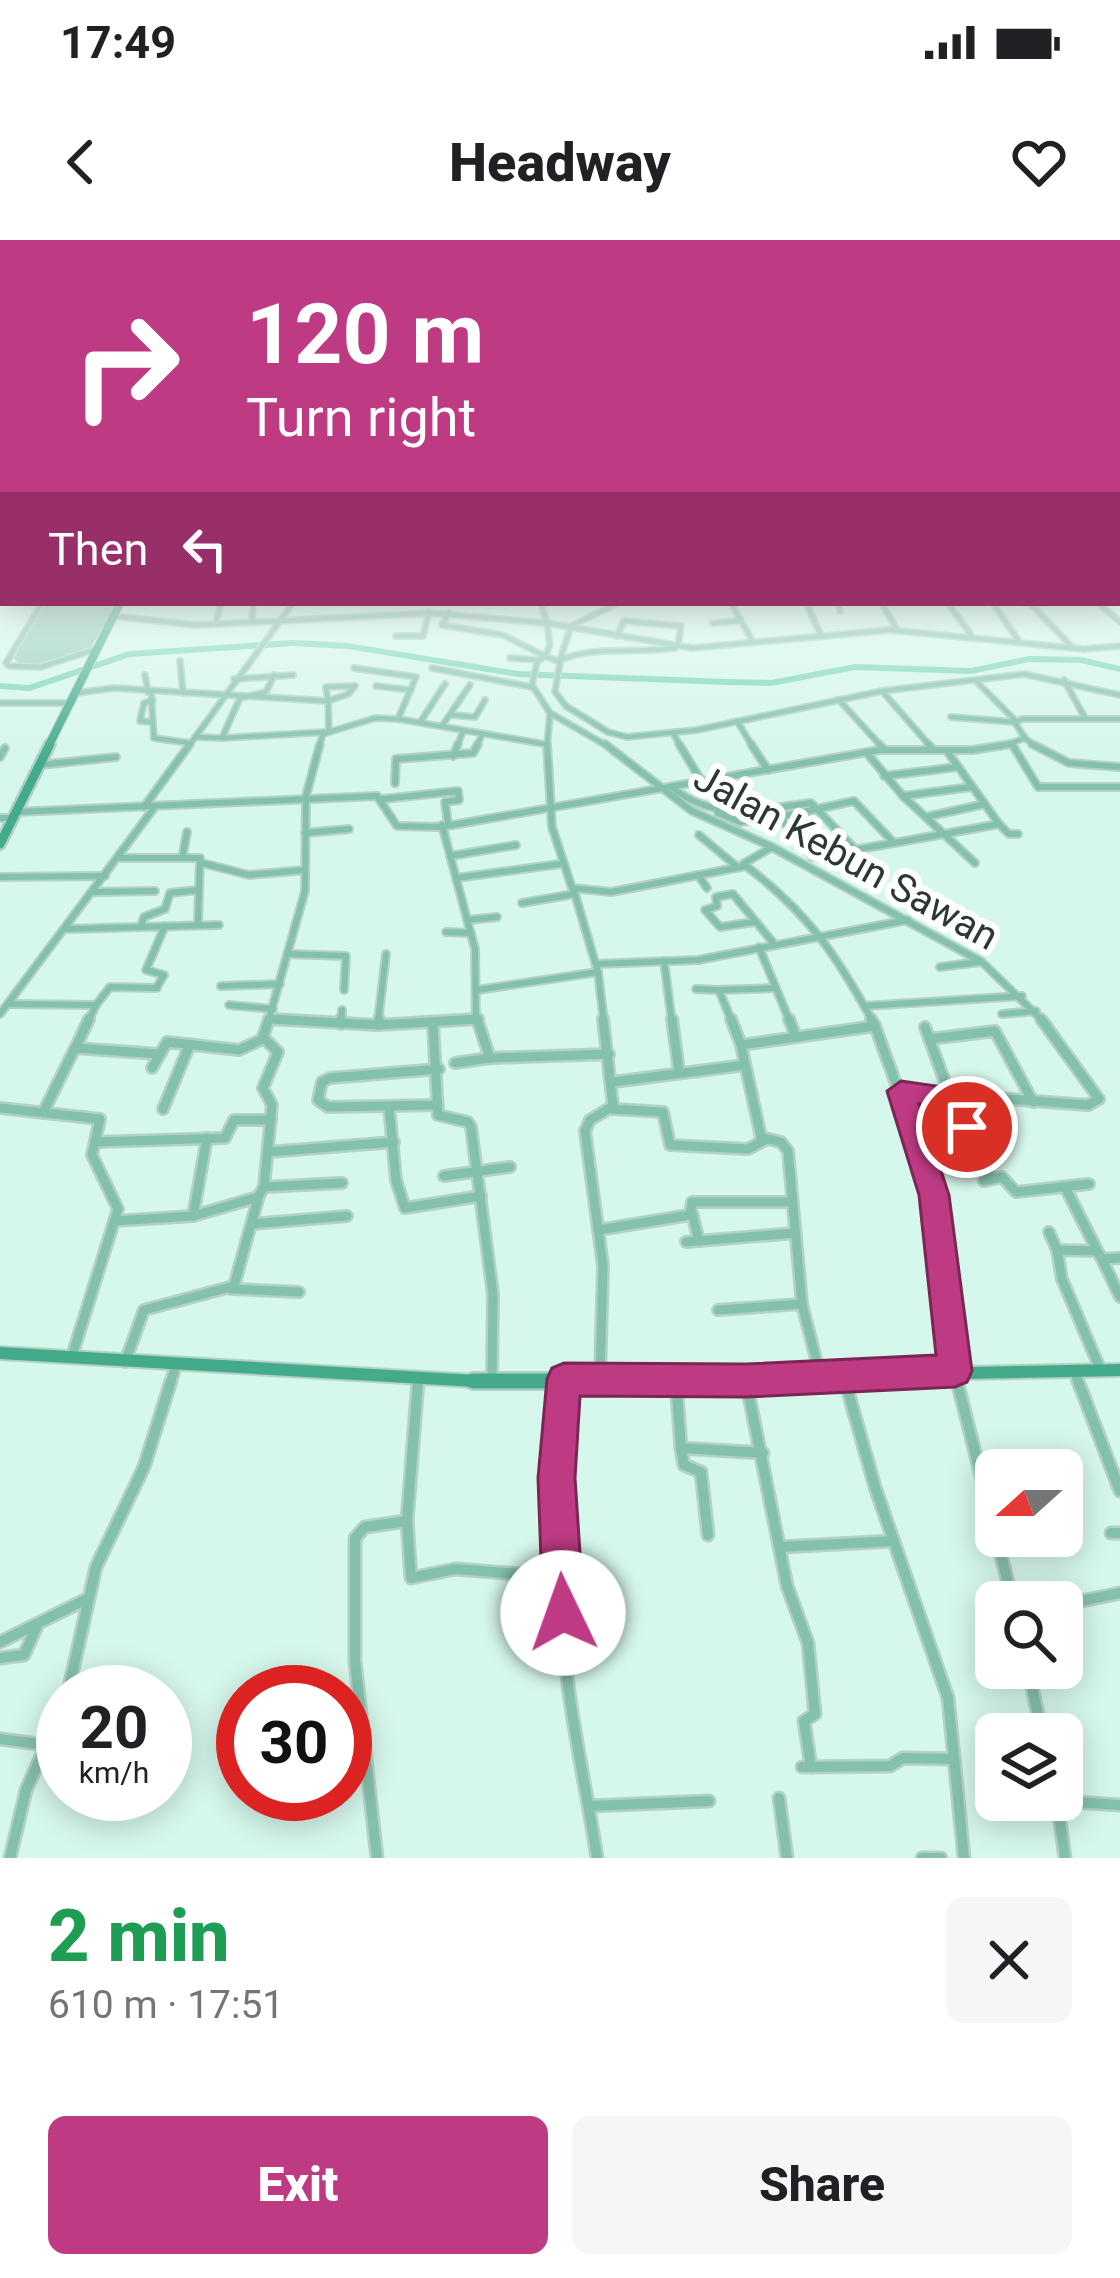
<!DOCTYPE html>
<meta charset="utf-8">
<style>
:root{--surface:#fff;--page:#f6f6f6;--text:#202124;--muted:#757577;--accent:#be3b83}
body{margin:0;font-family:Roboto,sans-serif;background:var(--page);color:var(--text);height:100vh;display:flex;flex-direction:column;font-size:45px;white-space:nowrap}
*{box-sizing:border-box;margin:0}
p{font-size:39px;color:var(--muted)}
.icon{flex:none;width:66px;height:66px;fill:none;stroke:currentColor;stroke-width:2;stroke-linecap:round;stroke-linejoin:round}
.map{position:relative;height:1618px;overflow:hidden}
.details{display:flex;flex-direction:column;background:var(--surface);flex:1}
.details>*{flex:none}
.hud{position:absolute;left:0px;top:0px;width:1122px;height:366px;box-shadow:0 6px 30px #0003;background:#be3b83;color:#fff;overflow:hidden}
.needle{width:78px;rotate:249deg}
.buttons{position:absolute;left:975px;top:1209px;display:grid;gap:24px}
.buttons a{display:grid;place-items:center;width:108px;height:108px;border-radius:18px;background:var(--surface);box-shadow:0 6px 30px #0003;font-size:60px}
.speed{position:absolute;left:36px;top:1425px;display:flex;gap:24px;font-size:60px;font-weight:700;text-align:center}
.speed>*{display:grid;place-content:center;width:156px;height:156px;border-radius:50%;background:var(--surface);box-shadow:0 6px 30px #0003;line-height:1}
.speed small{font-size:30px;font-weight:400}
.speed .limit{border:18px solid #d22;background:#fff;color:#111}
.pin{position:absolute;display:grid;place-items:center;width:102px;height:102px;color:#fff;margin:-51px;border:6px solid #fff;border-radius:50%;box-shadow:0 3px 12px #0007}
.me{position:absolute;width:132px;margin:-66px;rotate:357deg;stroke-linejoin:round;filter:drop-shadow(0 0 9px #0008)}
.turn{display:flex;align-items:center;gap:42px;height:252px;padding:0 48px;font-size:54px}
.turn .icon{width:156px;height:156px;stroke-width:2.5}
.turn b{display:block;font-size:84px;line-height:102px}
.then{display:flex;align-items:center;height:114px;padding:0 48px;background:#0003;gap:24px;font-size:45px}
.round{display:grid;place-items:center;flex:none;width:126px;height:126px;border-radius:18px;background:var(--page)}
.overview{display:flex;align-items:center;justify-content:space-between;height:204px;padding:0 48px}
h1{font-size:72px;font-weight:800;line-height:90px;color:#1e9e55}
.action{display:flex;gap:24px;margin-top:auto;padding:24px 48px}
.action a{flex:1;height:138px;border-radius:18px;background:var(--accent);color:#fff;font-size:48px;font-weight:800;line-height:138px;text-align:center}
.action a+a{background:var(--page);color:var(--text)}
.status{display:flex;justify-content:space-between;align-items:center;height:84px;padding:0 60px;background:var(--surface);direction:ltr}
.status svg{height:33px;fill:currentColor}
header{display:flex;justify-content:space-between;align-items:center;height:156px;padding:0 48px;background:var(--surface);font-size:54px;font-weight:800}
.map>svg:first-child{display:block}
.green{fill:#94cab7}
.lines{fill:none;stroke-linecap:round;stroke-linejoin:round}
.river{fill:#7cd5b8;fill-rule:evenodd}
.street-far3-casing{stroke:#b4d1c6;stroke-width:8}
.street-far2-casing{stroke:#b4d1c6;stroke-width:10}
.street-far1-casing{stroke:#b4d1c6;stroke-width:14}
.street-casing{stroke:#b4d1c6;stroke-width:15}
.secondary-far3-casing{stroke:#b4d1c6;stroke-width:10}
.secondary-far2-casing{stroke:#b4d1c6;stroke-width:14}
.secondary-far1-casing{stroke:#b4d1c6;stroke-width:16}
.secondary-casing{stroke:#b4d1c6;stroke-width:20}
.street-far3{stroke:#84c1ac;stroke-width:4.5}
.street-far2{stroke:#84c1ac;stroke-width:6}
.street-far1{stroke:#84c1ac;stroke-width:9}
.street{stroke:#84c1ac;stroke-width:10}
.secondary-far3{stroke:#43aa8c;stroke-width:8}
.secondary-far2{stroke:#43aa8c;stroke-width:9}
.secondary-far1{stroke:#43aa8c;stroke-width:12}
.secondary{stroke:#43aa8c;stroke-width:15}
.route{fill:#be3b83;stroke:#7c2655;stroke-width:3}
.labels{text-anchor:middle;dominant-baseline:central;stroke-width:12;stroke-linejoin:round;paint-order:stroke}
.street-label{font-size:39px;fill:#2c3834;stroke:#fff}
</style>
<div class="status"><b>17:49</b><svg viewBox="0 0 49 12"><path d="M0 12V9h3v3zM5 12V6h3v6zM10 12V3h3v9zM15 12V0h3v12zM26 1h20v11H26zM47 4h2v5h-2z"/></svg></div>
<header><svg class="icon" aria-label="back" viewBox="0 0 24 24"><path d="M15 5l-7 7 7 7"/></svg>Headway<svg class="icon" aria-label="heart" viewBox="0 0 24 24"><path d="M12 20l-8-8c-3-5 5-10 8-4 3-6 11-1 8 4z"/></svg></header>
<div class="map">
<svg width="1120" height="1618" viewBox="0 0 1120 1618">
<rect width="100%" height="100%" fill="#d6f7eb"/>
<polygon class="green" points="45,363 117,363 88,412 22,428 14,418"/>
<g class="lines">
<polygon class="river" points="293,400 348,403 518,431 727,439 771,440 855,424 971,428 1029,416 1081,417 1120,426 1120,432 1081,423 1029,422 971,434 855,430 771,446 727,445 518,437 348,409 293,406 130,417 30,451 0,449 0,443 29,445 129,411"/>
<g class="street-far3-casing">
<g id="street-far3">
<polyline points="42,363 6,423 9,426 41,427 96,409"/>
<polyline points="293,363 280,381 430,373 547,383 550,405 545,416 560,422 555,452 566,466 608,492 627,497 697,490 882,451 1024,434 1120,455"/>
<polyline points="541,363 547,383 692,408 890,390 1083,409 1120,406"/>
<polyline points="731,363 753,402"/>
<polyline points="806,363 820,393"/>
<polyline points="838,363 840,371"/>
<polyline points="882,363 897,390"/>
<polyline points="948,363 971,395"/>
<polyline points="993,363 1018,400"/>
<polyline points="1024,363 1045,363"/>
<polyline points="1098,363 1120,382"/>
<polyline points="1031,364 1071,406"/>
<polyline points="449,373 442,385 503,395 545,416 537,422 532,445 550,473 547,507"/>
<polyline points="113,376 196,385 278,381"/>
<polyline points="252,382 253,363"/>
<polyline points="216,383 221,363"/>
<polyline points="713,383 741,381"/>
<polyline points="396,396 423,396 429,372"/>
<polyline points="617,396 624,381 681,386 678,405"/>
<polyline points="510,418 539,420"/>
<path d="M 560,420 C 597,405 634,414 675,408"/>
<polyline points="560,420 571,386 618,363"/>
<polyline points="180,421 183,453"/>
<polyline points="354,428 416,437 398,479"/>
<polyline points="432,428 532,447"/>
<polyline points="145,435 148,452"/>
<polyline points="234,439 293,435"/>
<polyline points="1064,440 1085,478"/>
<polyline points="977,442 1015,480"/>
<polygon points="355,446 348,454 328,461 326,447"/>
<polyline points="376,446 411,450"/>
<polyline points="151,452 154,498 190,503"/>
<polyline points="883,452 931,507"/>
<polyline points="76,453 114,448 328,461"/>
<polyline points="244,457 266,452 274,435"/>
<polyline points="839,460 882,507"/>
<polyline points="328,461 329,491"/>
<polyline points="0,463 71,463"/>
<polyline points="550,473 609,507"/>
<polyline points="451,475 475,477 485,460"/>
<polyline points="951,477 1015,482"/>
<polyline points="421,481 445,444"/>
<polyline points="737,481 753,507"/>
<polyline points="152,482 140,481 144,463 153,460"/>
<polyline points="442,486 470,445"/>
<polyline points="673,493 681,507"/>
<polyline points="195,497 222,498 240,458"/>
<polyline points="222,498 325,492"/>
<polyline points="1025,498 1036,507"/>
<polyline points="188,507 280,381"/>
<polyline points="319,507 323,494 375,478 398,479 544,504"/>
<polyline points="457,507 463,491"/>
<polyline points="476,507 482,495"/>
<polyline points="1000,507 1025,498 1015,483 1022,479 1120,479"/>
</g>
</g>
<g class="street-far2-casing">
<g id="street-far2">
<polyline points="320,504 306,556 305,651 269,779 325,782"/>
<path d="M 547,504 L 552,587 L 572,648 L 611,652 L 746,626 C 808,673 836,714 873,782"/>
<polyline points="605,504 692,571 770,606 982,722 1044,782"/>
<polyline points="679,504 702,542"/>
<polyline points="751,504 768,530"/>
<polyline points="879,504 883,508"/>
<polyline points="928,504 932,508"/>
<polyline points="1012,504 1038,547 1120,547"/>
<polyline points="1032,504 1069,523 1120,527"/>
<polyline points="947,511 999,584 1009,594 1018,594"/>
<polyline points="866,512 903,556 975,623"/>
<polyline points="453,516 458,504"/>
<polyline points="0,517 5,508"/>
<polyline points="40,525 116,517"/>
<polyline points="884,536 958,527"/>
<polyline points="395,543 396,519 473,513 478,504"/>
<path d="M 674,549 C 716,582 762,569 811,563 L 854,608"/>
<polyline points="903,556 971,547"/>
<polyline points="383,559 458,551 459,560 445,562 448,584"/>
<polygon points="854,561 894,603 812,617 780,577"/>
<polyline points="144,567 190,504"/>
<polyline points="16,572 377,556 397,586 441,587 879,510 972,510 1011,504"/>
<polyline points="718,573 740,582 780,577"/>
<polyline points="930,576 985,564"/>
<polyline points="0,578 13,578"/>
<polyline points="442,585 475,709 476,782"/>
<polyline points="305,593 349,589"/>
<polyline points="699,595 735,625"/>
<polyline points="894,603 999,584"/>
<polyline points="183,614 187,592"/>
<polyline points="450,616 516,605"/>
<polyline points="121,618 200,618 198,684"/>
<polyline points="202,623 249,635 305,630"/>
<polyline points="743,624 772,607"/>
<polyline points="698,635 707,648"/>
<polyline points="0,637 105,636"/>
<polyline points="456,638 560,624"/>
<polyline points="574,651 598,732 604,782"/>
<polyline points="93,652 155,651"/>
<polyline points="522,663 574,654"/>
<polyline points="467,680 497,677"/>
<polyline points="754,682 720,687 705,670 717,666 716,657 733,654 775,705"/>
<polyline points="141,686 144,677 165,669 170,653 198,650"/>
<polyline points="65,689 219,685"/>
<polyline points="446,692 471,693"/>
<polyline points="759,707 790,782"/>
<polyline points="288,714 346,716 344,750"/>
<polyline points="664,721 672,782"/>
<polyline points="596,724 698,720 908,680"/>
<polyline points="940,727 980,722"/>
<polyline points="221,746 280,744"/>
<polyline points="157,747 164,735 146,730 165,686"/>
<polyline points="696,749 719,750"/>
<polyline points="477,750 598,732"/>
<polyline points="8,764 96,765 88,782"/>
<polyline points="96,765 110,747 157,748"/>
<polyline points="229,765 273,769"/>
<polyline points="864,766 1022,756"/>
<polyline points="0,774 154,568"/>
<polyline points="1002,774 1036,771"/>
<polyline points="341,782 342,770"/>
<polyline points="378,782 386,714"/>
<polyline points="732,782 719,750 775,748"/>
</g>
</g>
<g class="street-far1-casing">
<g id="street-far1">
<polyline points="270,779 378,785 478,779"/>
<polyline points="672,779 679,832"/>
<polyline points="731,779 741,805"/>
<polyline points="789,779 796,797"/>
<polyline points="871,779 875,786"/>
<polyline points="478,782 490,818 609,814"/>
<polyline points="341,784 341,779"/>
<polyline points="378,785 379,779"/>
<polyline points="433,785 438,875 468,882 471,887 493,1054 492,1141"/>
<polyline points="925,787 950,856"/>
<polyline points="929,799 995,791 1033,862"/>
<polyline points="76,807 89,779"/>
<polyline points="455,823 490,818"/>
<polyline points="152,828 167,802 239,810 263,799"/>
<polyline points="613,842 745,825"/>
<polyline points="901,851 1088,865 1099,859 1041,779"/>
<polyline points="947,856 990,937"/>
<polyline points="438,865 328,867 318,860 322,842 330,838 439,829"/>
<polyline points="389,867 396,940 405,968 481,956"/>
<polyline points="0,868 100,879 92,915 118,969 72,1116"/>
<polyline points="163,869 190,804"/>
<polyline points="612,869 663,872 670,905 748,909 765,900"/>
<polyline points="43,873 75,808 158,814"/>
<polyline points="95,902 225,898 234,880 271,880"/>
<polyline points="268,912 394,902"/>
<polyline points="444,936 510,927"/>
<polyline points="984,941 1002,937 1016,952 1089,944"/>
<polyline points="264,947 342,943"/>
<polyline points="1065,947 1097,1010"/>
<polyline points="692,973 699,1001"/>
<polyline points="193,976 207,898"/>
<polyline points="114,981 193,976 258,957 264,947 272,865 263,848 278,812 263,797 269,779"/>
<polyline points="252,984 347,976"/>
<polyline points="598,990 690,975 692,962 792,962"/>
<polyline points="1049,992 1057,1010"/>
<polyline points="686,1002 795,993"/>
<polyline points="1102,1019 1120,1057"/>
<polyline points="231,1049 299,1052"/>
<polyline points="718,1070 802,1064"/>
<polyline points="125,1122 144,1070 234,1046 258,959"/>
<polyline points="1101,1131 1062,1039 1057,1010 1097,1011 1102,1019 1120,1018"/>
<polyline points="1075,1133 1079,1144"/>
<polyline points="820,1135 802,1064 788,911 781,902 761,897 741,805 875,786 931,940 958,1144"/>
<polyline points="844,1136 846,1144"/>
<polyline points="600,1138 603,1026 585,891 590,880 613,866 603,779"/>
<polyline points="170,1144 176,1126"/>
<polyline points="418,1144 418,1139"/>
<polyline points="564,1144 564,1139"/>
</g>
</g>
<g class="street-casing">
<g id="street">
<path d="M 564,1141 C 554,1239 555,1337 567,1436 C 574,1497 588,1557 597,1618"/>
<polyline points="676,1141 681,1208 763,1213"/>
<polyline points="746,1141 787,1346 808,1403 815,1474 804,1481 811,1527"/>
<polyline points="845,1141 875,1247 948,1458 964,1618"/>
<polyline points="957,1141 996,1295"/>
<polyline points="1078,1141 1120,1251"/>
<polyline points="681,1208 684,1225 701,1232 708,1295"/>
<polyline points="407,1281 411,1338 455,1329 561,1337"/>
<polyline points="1111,1293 1120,1293"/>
<polyline points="996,1296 1013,1362"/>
<polyline points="780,1307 894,1301"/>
<polyline points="1062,1365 1120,1353"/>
<polyline points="0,1402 87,1359"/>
<polyline points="0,1418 24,1415 37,1386"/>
<polyline points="1028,1428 1042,1494"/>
<polyline points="68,1452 96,1327 144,1227 171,1141"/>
<polyline points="0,1499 47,1505"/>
<polyline points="802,1527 890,1526 903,1518 954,1519"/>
<polyline points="779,1558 787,1618"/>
<polyline points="1057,1560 1065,1618"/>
<polyline points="1057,1561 1120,1565"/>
<polyline points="590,1566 709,1561"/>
<polyline points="10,1618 26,1550 63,1468"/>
<polyline points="377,1618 355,1421 355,1298 365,1287 407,1281 418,1141"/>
<polyline points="922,1618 941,1618"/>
</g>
</g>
<g class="secondary-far3-casing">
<polyline id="secondary-far3" points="48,507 120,363"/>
</g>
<g class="secondary-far2-casing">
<polyline id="secondary-far2" points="0,604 50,504"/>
</g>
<g class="secondary-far1-casing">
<polyline id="secondary-far1" points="0,1113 492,1142 1120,1130"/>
</g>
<g class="secondary-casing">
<polyline id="secondary" points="473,1141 552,1141"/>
</g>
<use href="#street-far3" class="street-far3"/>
<use href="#street-far2" class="street-far2"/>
<use href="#street-far1" class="street-far1"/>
<use href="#street" class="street"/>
<use href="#secondary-far3" class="secondary-far3"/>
<use href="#secondary-far2" class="secondary-far2"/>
<use href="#secondary-far1" class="secondary-far1"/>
<use href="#secondary" class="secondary"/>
</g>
<linearGradient id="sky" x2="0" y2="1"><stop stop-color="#7dc1d5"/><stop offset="0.57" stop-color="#edfbf6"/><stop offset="1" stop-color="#edfbf6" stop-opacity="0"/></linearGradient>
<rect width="1120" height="523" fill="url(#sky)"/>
<path class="route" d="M 901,841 L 957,849 L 970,876 L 982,887 L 977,895 C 953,903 945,885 937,866 L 919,864 L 949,955 L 972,1131 L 967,1142 L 955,1147 L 746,1157 L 580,1156 L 575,1238 L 584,1373 L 578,1388 L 563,1394 L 549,1388 L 543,1373 L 538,1238 L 547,1139 L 552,1128 L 564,1123 L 746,1124 L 936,1115 L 919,955 L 887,851 Z"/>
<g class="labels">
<g class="street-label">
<text transform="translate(846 617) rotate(29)">Jalan Kebun Sawan</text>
</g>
</g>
</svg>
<div class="buttons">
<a><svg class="needle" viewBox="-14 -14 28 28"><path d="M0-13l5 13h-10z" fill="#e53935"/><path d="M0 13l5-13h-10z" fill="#757577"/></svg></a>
<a><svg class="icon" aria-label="search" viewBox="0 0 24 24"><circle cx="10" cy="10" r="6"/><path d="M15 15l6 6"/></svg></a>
<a><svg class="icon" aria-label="layers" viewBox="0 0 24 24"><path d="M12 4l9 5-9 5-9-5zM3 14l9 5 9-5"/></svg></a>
</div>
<div class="speed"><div>20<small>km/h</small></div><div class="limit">30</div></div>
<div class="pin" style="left:967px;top:887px;background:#d93025"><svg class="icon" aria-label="arrive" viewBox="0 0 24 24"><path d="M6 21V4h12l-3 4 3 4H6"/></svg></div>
<svg class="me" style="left:563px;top:1373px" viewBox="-20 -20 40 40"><circle r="19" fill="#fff"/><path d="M0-13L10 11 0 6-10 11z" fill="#be3b83"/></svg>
<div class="hud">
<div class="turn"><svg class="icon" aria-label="right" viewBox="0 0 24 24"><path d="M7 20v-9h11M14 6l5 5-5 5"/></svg><div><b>120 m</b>Turn right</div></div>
<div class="then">Then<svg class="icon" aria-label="left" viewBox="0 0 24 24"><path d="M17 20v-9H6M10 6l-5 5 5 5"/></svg></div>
</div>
</div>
<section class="details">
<div class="overview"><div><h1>2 min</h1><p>610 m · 17:51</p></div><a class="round"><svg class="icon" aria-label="close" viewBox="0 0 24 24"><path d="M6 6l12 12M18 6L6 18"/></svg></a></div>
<div class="action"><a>Exit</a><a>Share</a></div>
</section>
